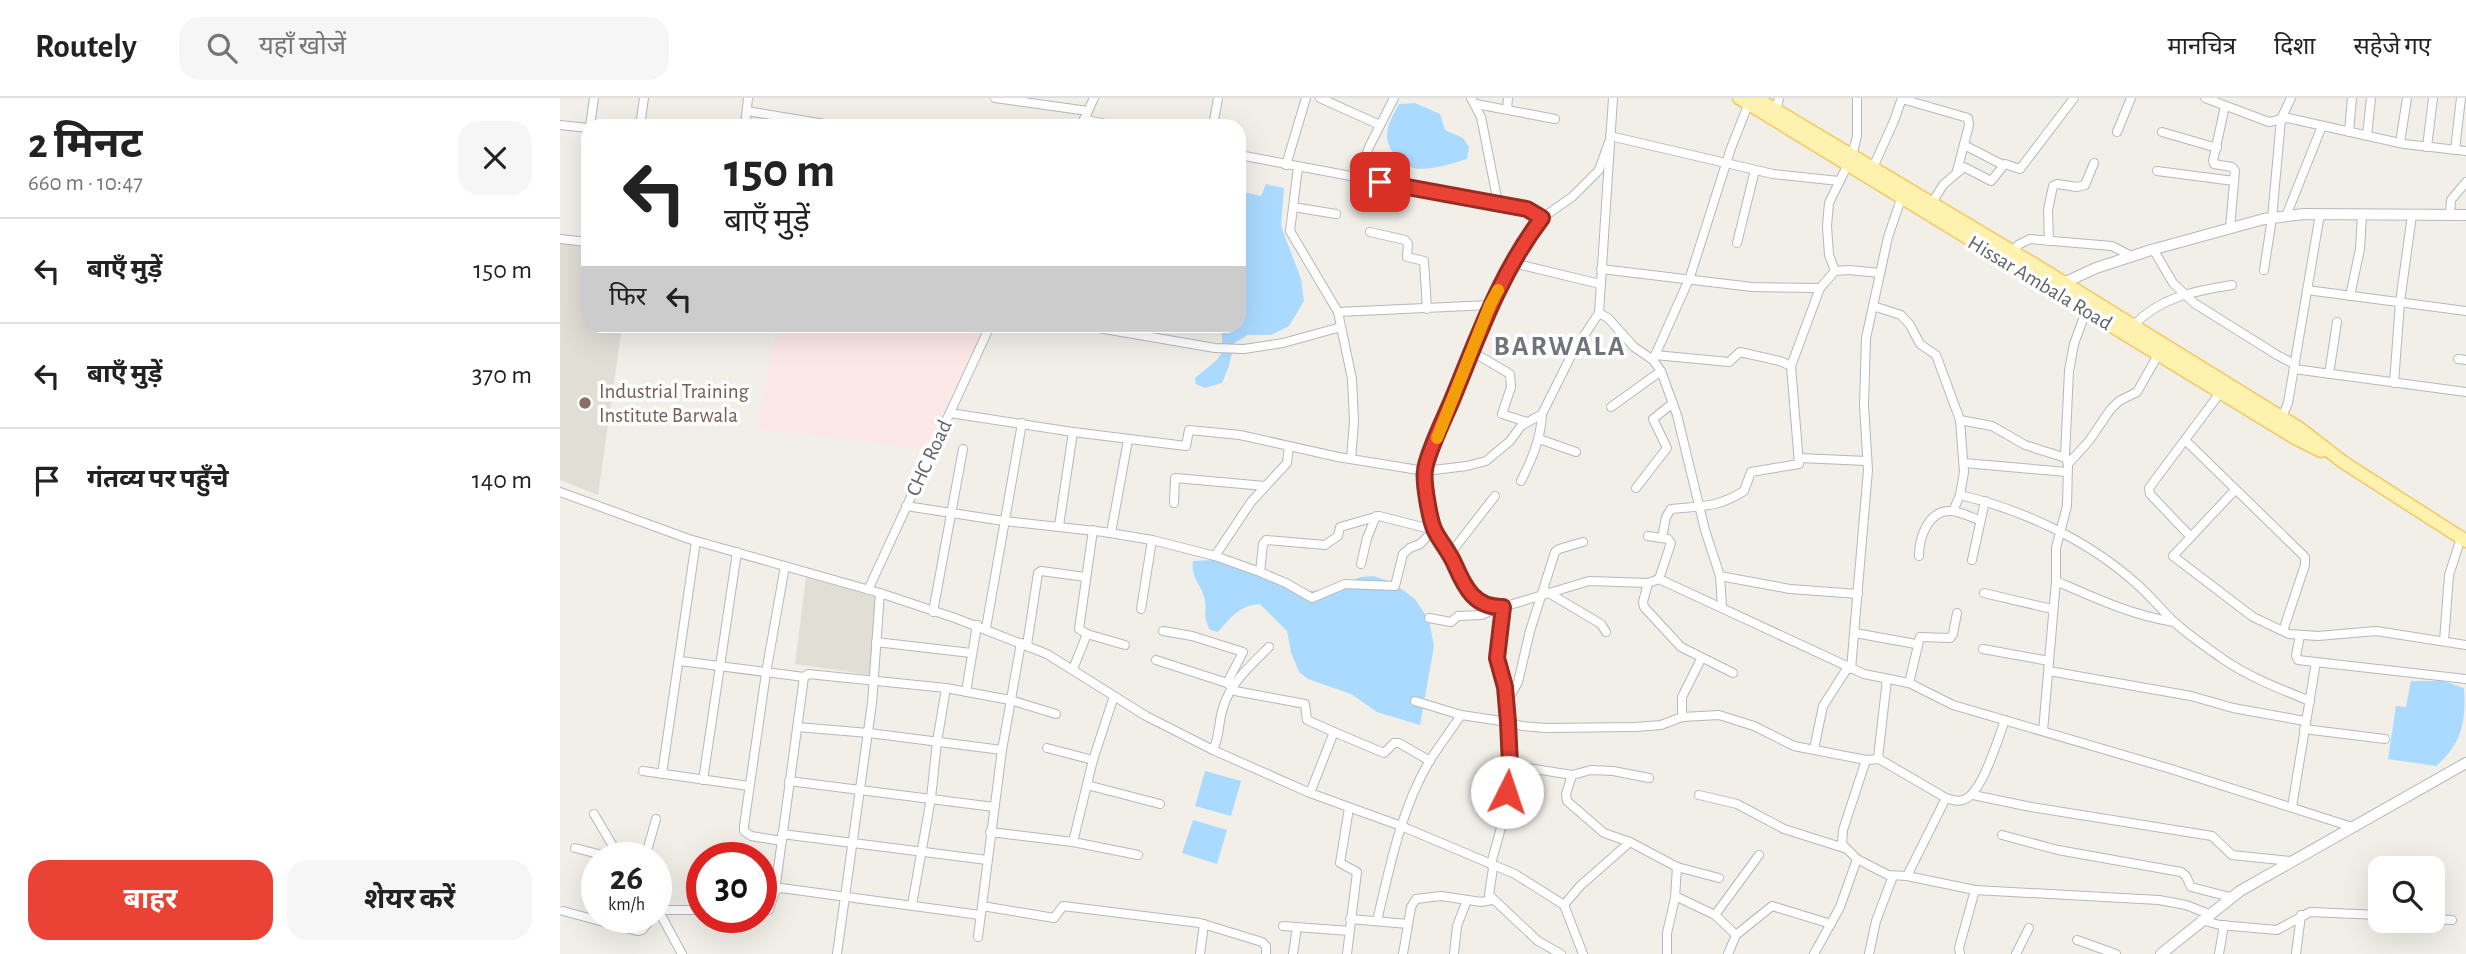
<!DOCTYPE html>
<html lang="hi">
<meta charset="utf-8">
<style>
:root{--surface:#fff;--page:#f6f6f6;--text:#222;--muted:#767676;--line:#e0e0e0;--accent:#ea4335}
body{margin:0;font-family:"Alegreya Sans","Noto Sans Devanagari",sans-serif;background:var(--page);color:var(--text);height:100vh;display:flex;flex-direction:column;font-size:26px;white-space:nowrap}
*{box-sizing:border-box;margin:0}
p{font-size:23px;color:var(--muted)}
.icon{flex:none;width:38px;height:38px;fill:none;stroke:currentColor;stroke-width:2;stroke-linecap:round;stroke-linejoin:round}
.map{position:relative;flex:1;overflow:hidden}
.details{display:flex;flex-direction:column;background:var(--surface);width:560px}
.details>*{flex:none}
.guide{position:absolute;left:21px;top:21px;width:665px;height:214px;border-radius:21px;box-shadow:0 7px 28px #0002;background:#fff;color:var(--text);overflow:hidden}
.buttons{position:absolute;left:1808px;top:758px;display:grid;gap:14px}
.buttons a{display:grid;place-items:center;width:77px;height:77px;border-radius:14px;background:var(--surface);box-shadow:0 7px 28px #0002;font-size:35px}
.speed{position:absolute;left:21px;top:744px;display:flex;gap:14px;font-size:35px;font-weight:700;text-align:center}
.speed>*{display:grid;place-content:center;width:91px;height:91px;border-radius:50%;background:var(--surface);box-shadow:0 7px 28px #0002;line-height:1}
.speed small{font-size:18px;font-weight:400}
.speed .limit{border:10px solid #d22;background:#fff;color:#111}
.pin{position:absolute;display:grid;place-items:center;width:60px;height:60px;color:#fff;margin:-30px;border-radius:14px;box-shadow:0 4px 10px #0006}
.me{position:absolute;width:77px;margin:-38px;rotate:4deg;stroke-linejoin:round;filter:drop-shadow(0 0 5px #0008)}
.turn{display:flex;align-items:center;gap:24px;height:147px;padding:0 28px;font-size:32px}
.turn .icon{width:91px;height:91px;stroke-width:2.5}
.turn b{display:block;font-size:49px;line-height:60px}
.then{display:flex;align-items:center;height:66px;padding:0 28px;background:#0003;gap:14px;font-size:26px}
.round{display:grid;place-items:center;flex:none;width:74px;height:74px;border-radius:21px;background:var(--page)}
.headline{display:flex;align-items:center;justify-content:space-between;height:119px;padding:0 28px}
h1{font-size:42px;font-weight:700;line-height:52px}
.action{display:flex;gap:14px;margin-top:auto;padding:14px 28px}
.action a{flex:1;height:80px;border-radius:21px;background:var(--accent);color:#fff;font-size:28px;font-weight:700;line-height:80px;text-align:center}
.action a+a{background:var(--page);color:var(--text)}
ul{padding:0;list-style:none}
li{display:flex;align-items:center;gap:21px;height:105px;padding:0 28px;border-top:2px solid var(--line)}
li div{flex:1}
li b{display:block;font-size:26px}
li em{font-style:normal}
header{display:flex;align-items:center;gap:42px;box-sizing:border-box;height:98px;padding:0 35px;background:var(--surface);border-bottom:2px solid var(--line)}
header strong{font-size:33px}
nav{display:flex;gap:38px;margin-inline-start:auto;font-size:24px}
.search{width:490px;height:63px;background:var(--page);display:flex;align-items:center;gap:18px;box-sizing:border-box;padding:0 24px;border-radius:21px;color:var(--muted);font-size:26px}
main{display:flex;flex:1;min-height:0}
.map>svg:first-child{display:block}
.education{fill:#e1ded6}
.medical{fill:#fce8e6}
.water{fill:#aadaff}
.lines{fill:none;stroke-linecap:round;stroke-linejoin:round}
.minor-casing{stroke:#b5b8bc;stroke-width:10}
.tertiary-casing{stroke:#b5b8bc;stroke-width:12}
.primary-casing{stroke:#f2c960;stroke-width:15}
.minor{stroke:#fff;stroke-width:8}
.tertiary{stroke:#fff;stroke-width:10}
.primary{stroke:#fff2af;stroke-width:12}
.route-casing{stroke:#982c22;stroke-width:18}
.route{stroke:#ea4335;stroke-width:12}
.slow{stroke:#f59e0b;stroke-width:12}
.education-dot{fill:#8d6e63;stroke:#fff;stroke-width:2.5}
.labels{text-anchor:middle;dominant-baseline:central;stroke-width:7;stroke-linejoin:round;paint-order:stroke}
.street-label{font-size:21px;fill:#5f6368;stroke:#fff}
.education-label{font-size:21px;fill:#785e54;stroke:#fff;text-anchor:start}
.district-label{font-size:28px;font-weight:bold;letter-spacing:2px;fill:#70757a;stroke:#fff}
</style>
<header>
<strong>Routely</strong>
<div class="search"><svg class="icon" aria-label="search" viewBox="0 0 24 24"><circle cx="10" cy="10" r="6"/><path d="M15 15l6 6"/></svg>यहाँ खोजें</div>
<nav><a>मानचित्र</a><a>दिशा</a><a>सहेजे गए</a></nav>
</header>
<main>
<section class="details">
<div class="headline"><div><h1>2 मिनट</h1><p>660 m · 10:47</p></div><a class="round"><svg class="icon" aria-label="close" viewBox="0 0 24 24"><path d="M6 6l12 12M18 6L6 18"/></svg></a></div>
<ul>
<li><svg class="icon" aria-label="left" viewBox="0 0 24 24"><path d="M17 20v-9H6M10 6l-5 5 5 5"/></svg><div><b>बाएँ मुड़ें</b></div><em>150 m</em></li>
<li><svg class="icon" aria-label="left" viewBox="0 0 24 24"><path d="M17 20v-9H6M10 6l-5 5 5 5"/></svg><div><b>बाएँ मुड़ें</b></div><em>370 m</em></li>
<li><svg class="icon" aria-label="arrive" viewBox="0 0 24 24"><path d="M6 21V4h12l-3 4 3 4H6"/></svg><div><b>गंतव्य पर पहुँचे</b></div><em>140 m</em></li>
</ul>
<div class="action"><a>बाहर</a><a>शेयर करें</a></div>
</section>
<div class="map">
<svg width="1906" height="856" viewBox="0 0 1906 856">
<rect width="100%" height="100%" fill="#f1efe8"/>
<g class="education">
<polygon points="0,145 28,148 28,228 62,228 38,397 0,382"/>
<polygon points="246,479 318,500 311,577 235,566"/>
</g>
<polygon class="medical" points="217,228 425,228 365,351 197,330"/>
<g class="water">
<path d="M 855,5 L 880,16 L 885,32 L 903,40 L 909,49 L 907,61 C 892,66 874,71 858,71 C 851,70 843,66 838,61 C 820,40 827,28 839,6 Z"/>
<polygon points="706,86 724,90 721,128 741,181 744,203 729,228 711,237 688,237 674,245 669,268 662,285 645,290 636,286 635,280 657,262 663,253 661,228 679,228 679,93 701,98"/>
<path d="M 654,462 L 750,493 L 768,491 L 801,479 L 814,478 L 833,485 L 855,501 L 869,522 L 874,548 L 860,627 L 817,614 L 791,596 L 748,581 L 739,574 L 731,554 L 727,533 L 700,506 C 680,507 671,519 658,534 L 650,532 C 642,516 647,517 645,503 C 643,488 630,480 633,463 Z"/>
<path d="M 1851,583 L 1883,583 L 1904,590 C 1906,625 1902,645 1876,668 L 1828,661 L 1836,608 L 1846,609 Z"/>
<polygon points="645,673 681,683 671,718 635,708"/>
<polygon points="633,722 667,732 657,766 622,755"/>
</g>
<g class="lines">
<g class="minor-casing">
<g id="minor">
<polyline points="435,0 528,13"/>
<polyline points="760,0 820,27"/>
<polyline points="911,0 921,19 938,105"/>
<polyline points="1645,0 1709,24 1728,20 1844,46 1906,53"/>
<polyline points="1342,1 1408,20 1409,27 1397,73"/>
<polyline points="916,6 995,21"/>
<polyline points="1665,8 1653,63 1654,66 1672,69 1675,73 1670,130"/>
<polyline points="947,11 948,0"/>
<polyline points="1216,12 1219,0"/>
<polyline points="187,13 277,28"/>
<polyline points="524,21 554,28"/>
<polyline points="0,27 28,30"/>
<polyline points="30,28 34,0"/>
<polyline points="80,28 84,0"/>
<polyline points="185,28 188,0"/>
<polyline points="521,28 534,0"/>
<polyline points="653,28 658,0"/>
<polyline points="1557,34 1571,0"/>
<polyline points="1602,34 1657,50"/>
<polyline points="1789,34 1792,0"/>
<polyline points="1050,38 1213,76 1279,83"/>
<polyline points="1807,38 1811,0"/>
<polyline points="1049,44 1039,72 1012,99 982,120 968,138 930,207 865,373 874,432 890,456 906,491 926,508 943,509 1029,483 1088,485 1099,481 1304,576 1349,585 1393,607 1611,671 1792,729"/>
<polyline points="1840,45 1847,0"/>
<polyline points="1404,47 1443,67"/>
<polyline points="1867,49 1873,0"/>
<polyline points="1895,52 1901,0"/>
<polyline points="679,57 967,111 982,120"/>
<polyline points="726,67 746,0"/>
<polyline points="738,69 730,133 778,214 792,281 794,323 791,361"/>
<polyline points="1597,73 1674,83"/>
<polyline points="1311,74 1334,23 1342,0"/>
<polyline points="798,80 809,49 834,0"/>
<polyline points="1370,108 1383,87 1404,69 1431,83 1445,66 1460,71 1514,0"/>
<polyline points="733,109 776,116"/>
<polyline points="1890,117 1891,102 1906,84"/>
<polyline points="1726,118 1762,28"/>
<polyline points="810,134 845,142 848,146 847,159 864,163 867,211"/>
<polyline points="0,141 28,144"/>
<polyline points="1489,143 1488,112 1493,88 1497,86 1517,89 1525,87 1534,65"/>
<polyline points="1177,145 1195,72"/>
<polyline points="1593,151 1613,185 1634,205 1717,257 1734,266"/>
<polyline points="1453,154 1458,147 1470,141 1552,148 1571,158"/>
<polyline points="953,165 1040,186"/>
<polyline points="1041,171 1192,189 1260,190 1275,173 1289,172 1320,175"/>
<polyline points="1704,172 1712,120 1721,21 1731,0"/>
<polyline points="1275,173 1269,157 1267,128 1269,105 1292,58 1297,38 1297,0"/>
<polyline points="1747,192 1906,213"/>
<polyline points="1790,198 1800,151 1802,117"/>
<polyline points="1313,208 1341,217 1350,227 1360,246 1376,257 1400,322 1404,374 1400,397 1393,413"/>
<polyline points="778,214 930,207"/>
<polyline points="1039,215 1048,220 1074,249 1093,262 1101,273 1117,317 1145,432 1160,478 1162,509"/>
<polyline points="527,228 655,250 684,251 723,245 781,229"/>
<path d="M 1573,228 C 1600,199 1634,193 1672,187"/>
<polyline points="911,253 950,276 951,289 942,316 967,324"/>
<polyline points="1095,257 1169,264 1180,254 1220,263 1231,268"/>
<polyline points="1898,261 1906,262"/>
<polyline points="1093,262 1130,179 1171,50 1190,2"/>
<polyline points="1734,271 1906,294"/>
<polyline points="1769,276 1777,224"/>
<polyline points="1834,285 1840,204 1852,117"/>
<polyline points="1051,309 1101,273"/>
<polyline points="390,315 513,334 626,348 629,332 680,337 778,359 865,373 907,368 926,363 950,343 961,328 982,316 1013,254 1039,215 1053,0"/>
<polyline points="1722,319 1728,305 1760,116"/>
<polyline points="1400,322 1432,328 1465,347 1506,360"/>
<polyline points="979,341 1016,354"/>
<polyline points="1625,342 1745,459 1745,467 1723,533"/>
<polyline points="1239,360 1307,363"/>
<polyline points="1404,365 1507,374"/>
<polyline points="1508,366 1529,343 1550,312 1559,303 1577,294 1598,257"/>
<path d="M 961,383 C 972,361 981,340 982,316"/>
<polyline points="1076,390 1107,350 1093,321 1113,305"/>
<polyline points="1675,392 1613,458 1693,519 1729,536 1758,538 1816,533 1906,547"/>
<polyline points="0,394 129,441 320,495 395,520 487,556 586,618 653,652 750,695 841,728 955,776 1004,807 1023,856"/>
<path d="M 1400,397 C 1464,412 1530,443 1579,488 C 1591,499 1601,511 1612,522 C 1628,537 1646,549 1663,561 C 1689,579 1720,591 1750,603"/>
<polyline points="614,405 615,380 705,388"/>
<polyline points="346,408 444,423 544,434 592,442 655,458 700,474 726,485 752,500 785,486 835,488 843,456 850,450 860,446 874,432 819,418 780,429 778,438 765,447 706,442 703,446 700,474"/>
<polyline points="499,428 513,334"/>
<polyline points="533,432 519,531 527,536 565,547"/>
<polyline points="551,435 568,342"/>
<polyline points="1088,438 1108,441 1111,445 1099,481"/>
<polyline points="1630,438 1590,396 1589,390 1660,295"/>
<path d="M 1102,440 L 1106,419 L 1111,411 C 1141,408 1157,410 1184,393 L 1191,374 L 1239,366 L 1231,268 L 1260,190"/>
<polyline points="890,456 935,398"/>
<polyline points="655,458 691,404 727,365 729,348"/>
<path d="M 1359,458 C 1359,440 1368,411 1392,413 C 1401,414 1411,419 1419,422"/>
<polyline points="1412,462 1425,403"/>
<polyline points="801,466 807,440 816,418"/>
<polyline points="1160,478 1230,491 1298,496"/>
<path d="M 1496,483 C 1535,500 1571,517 1614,524"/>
<polyline points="1088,485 1083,504 1084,509 1121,549 1173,575"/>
<polyline points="308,492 430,228"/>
<polyline points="987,494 1041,526 1046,534"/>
<polyline points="1424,495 1492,511"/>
<polyline points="943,509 937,560 945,589 950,667 942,726 931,766 933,770 929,797 978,843 1001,856"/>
<polyline points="581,511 592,442"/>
<polyline points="373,514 403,351"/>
<polyline points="869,520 891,524 898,518 922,517 938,509"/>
<polyline points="426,530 462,325"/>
<polyline points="603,533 632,538 683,554 667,585"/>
<polyline points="1295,535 1356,546"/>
<polyline points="1740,537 1736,558 1738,562 1906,581"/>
<polyline points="1884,543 1889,477 1901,440"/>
<polyline points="316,544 411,555"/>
<polyline points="467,547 478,475 481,473 525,479"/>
<polyline points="1423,551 1489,563"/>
<polyline points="596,562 667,585 675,593 745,606 747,622 774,634 750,695"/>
<polyline points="120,563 244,579"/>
<polyline points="513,571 527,536"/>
<polyline points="1291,571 1308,372 1304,308 1306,240 1328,139 1343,95"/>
<polyline points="1489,573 1631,598 1673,610 1745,623"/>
<polyline points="1349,585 1360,539 1390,540 1393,536 1397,515"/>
<polyline points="406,594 417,527"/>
<path d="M 855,603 L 901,617 L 948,624 L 962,628 L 986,630 L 1076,629 L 1101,627 L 1122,619 L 1159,617 L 1194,628 L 1234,648 L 1306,662 L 1319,661 L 1386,700 C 1392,702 1397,704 1403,702 C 1422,697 1438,640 1445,622"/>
<polyline points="946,606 958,584 970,533 995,454 999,451 1023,444"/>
<polyline points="1122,619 1122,599 1141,561"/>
<polyline points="237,629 309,635 442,652"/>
<polyline points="1744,631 1825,641"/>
<polyline points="1483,633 1496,483 1496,450 1507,408 1508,366 1505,358 1509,273 1514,246 1526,213"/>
<polyline points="774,634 824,655 834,645 839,645 870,663"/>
<polyline points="487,650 533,662"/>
<polyline points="1254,651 1263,608 1288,569"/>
<path d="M 653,652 C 660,639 658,624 663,610 C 670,585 691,567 709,549"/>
<polyline points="1318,660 1327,581"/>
<polyline points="1306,662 1283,732 1282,746 1297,761 1328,777 1347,778 1415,792 1599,802 1626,807 1649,816"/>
<polyline points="950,667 1012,677 1031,672 1053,673 1089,680"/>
<polyline points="83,673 189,688"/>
<polyline points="102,676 136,443"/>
<polyline points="1012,677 1006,696 1007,703 1044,735 1070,744 1117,769 1159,780"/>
<polyline points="143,682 177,454"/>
<polyline points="229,683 434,709"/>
<polyline points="527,687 600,706"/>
<polyline points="1139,697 1177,706 1224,731 1284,750"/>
<polyline points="1413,697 1471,709 1652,738 1672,757 1731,763"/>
<polyline points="1732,709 1756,564"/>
<polyline points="34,716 60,760"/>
<polyline points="430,734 513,744 578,757"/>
<polyline points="222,736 427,762"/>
<polyline points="1442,737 1498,752 1621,774 1626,778 1631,789 1670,799"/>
<polyline points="222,743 191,738 184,733 184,728 206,575 225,468"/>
<polyline points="513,744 533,662 554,598"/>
<polyline points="15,750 54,760"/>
<polyline points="85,760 96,721"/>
<polyline points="1347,778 1386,700"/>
<polyline points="215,793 244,579 248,576 386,590 450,602 496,616"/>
<polyline points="1115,798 1155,817 1176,837"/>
<polyline points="352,807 371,700 377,644 386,590"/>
<polyline points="1004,807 1020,788 1070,744"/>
<polyline points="96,808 122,856"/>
<polyline points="422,808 494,820 503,808 640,825 702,844 706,848 706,856"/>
<polyline points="98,812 142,812"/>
<polyline points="3,813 77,833 82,832 93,819"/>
<polyline points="201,814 209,812 215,793 221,790 420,817"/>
<polyline points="1155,817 1199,757"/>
<polyline points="790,821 848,826"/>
<polyline points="1872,821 1892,822"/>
<polyline points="1641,822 1660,827 1717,832 1750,814 1820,817"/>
<path d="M 817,823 C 830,768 841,711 870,662 C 880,647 891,632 901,617"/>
<polyline points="723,828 789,833"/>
<polyline points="418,839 442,652 461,545"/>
<polyline points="1517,842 1556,856"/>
<polyline points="277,856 312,605 320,495"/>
<polyline points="640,856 644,826"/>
<polyline points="733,856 737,829"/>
<polyline points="787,856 797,774 780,765 789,710"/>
<polyline points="843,856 851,809 856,801 881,798 921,804 932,802"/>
<polyline points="894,856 897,828 907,802"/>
<polyline points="1107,856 1107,835 1115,800 1117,769"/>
<polyline points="1168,856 1176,837 1212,808 1271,826"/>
<polyline points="1254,856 1280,809 1297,761"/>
<polyline points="1309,856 1316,823 1333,778"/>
<polyline points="1400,856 1399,850 1415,792"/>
<polyline points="1456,856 1469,830"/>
<polyline points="1659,856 1664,827"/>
<polyline points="1736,856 1741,817"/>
</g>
</g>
<g class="tertiary-casing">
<g id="tertiary">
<polyline points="1499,187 1536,170 1591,152 1704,121 1744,116 1906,117"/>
<polyline points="1601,856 1680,793 1906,665"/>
</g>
</g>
<g class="primary-casing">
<g id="primary">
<polyline points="1179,0 1735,340 1761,353"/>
<polyline points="1196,0 1472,165 1739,330 1783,364 1906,443"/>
</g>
</g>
<use href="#minor" class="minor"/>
<use href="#tertiary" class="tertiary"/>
<use href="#primary" class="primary"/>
</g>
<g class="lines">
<g class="route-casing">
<path id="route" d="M 820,84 L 967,111 L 982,120 C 940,175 918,239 892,302 C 885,319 867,355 865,372 C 863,383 870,426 876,435 C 882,446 890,455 895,467 C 905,490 915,510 943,509 L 937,560 L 945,589 L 948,624 L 950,667 L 947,694"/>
</g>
<use href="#route" class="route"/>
<polyline class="slow" points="877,340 930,207 938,192"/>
</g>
<circle class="education-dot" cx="25" cy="305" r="7"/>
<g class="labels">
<g class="street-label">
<text transform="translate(1480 185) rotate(31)">Hissar Ambala Road</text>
<text transform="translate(369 360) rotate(-65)">CHC Road</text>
</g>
<g class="education-label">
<text x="39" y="293">Industrial Training<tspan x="39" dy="24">Institute Barwala</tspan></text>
</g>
<g class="district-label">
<text x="1000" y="249">BARWALA</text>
</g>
</g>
</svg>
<div class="buttons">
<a><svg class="icon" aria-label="search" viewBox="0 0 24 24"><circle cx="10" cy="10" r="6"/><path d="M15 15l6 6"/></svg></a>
</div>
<div class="speed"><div>26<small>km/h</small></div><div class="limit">30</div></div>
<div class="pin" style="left:820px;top:84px;background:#d93025"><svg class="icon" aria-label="arrive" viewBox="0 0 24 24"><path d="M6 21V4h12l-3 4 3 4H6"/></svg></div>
<svg class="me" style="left:947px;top:694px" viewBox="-20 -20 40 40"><circle r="19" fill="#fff"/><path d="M0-13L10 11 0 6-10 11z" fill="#ea4335"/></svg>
<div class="guide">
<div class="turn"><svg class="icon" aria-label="left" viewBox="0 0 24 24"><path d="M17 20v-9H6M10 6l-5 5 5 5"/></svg><div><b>150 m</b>बाएँ मुड़ें</div></div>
<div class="then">फिर<svg class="icon" aria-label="left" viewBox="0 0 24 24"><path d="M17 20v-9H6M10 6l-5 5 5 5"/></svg></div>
</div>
</div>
</main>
